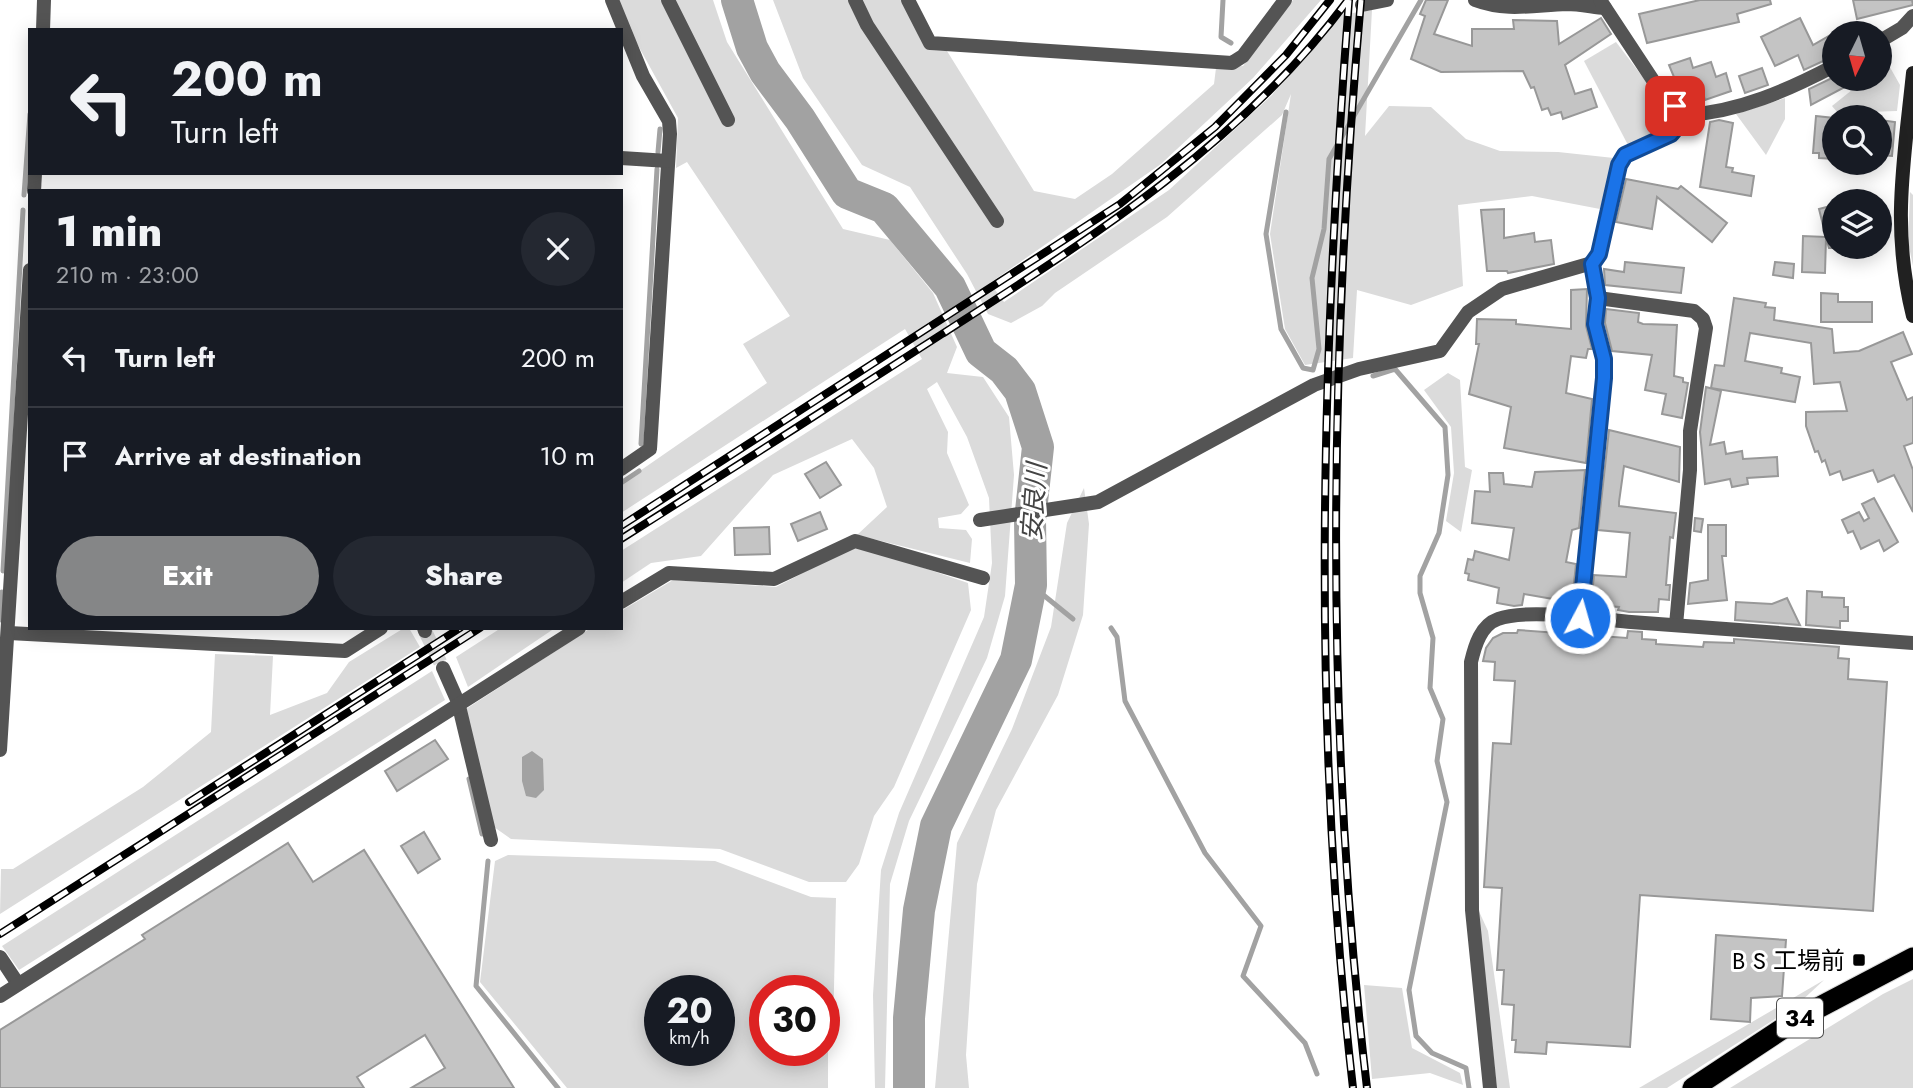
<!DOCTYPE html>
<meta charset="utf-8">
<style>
:root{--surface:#171b24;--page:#242831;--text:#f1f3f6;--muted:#9ea1a6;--line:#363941;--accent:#858687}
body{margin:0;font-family:Jost,"Noto Sans JP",sans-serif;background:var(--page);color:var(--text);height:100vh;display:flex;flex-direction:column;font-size:26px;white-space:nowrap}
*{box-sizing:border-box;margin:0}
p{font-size:23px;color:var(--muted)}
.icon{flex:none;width:38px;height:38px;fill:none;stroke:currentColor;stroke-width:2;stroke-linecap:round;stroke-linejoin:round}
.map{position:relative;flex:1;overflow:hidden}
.side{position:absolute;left:28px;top:189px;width:595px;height:441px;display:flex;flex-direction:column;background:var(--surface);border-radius:0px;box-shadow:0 4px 18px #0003}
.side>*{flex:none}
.top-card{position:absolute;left:28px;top:28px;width:595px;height:147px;border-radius:0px;box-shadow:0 4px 18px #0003;background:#171b24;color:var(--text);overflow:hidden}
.needle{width:46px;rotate:185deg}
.controls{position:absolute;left:1822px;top:21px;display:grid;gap:14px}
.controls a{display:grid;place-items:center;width:70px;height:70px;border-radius:50%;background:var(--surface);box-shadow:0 4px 18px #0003;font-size:35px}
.speed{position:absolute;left:644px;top:975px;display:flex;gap:14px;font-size:35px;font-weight:700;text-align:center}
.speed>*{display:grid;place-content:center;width:91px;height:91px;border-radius:50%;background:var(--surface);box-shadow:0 4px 18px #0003;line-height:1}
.speed small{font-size:18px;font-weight:400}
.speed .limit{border:10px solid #d22;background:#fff;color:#111}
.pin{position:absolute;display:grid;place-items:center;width:60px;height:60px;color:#fff;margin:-30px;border-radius:14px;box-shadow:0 4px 10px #0006}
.me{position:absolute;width:77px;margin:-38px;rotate:6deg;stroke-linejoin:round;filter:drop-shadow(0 0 5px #0008)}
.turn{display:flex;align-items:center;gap:24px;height:147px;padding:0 28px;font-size:32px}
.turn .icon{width:91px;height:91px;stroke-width:2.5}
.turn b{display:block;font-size:49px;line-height:60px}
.round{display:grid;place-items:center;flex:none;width:74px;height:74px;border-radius:37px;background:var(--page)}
.head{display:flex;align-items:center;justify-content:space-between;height:119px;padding:0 28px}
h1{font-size:42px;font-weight:800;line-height:52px}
.button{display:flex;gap:14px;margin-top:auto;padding:14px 28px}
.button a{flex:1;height:80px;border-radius:42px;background:var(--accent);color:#fff;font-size:28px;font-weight:800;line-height:80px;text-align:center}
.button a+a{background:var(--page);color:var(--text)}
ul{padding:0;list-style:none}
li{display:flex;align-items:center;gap:21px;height:98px;padding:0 28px;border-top:2px solid var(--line)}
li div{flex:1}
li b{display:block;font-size:26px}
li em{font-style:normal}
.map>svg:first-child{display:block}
.green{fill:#dbdbdb;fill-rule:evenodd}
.water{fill:#a2a2a2}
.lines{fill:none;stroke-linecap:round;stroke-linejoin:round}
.stream{stroke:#a2a2a2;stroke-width:5}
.river{stroke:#a2a2a2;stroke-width:32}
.building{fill:#c4c4c4;stroke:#989898;stroke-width:2}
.street-tunnel{stroke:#d9d9d9;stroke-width:14;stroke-dasharray:14 7;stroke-linecap:butt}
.highway-casing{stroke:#dbdbdb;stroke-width:23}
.street{stroke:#545454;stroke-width:14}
.secondary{stroke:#212121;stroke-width:14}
.highway{stroke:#000;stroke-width:21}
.rail-casing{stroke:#000;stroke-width:8}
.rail{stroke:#fff;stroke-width:5;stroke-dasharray:16;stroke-linecap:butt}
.route-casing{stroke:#114b97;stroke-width:18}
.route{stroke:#1a73e8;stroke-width:12}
.poi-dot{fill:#000;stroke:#fff;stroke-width:2.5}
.labels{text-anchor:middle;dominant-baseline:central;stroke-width:6;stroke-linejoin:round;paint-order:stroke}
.shield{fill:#fff;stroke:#4c4c4c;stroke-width:2}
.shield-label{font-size:23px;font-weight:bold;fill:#000}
.poi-label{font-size:24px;fill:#000;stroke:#fff;text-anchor:end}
.water-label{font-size:26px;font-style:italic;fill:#434343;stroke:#fff}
</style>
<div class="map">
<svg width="1913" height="1088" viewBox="0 0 1913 1088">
<rect width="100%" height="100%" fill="#fff"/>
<g class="green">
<polygon points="619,0 713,0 727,42 843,229 890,240 933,293 957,347 947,373 983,377 1009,417 1014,475 1005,596 987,658 909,821 890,884 885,1088 875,1088 873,995 881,870 899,813 984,617 992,563 989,498 967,437 937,382 927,389 948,432 947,453 969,505 961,514 938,518 939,528 966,530 972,539 970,563 857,535 887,507 874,468 852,439 773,475 701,556 651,563 621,583 621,551 922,359 905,329 621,513 621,484 767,383 743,344 790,316 687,162 676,168 678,118 634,38"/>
<polygon points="773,0 903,0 928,50 947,51 1034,191 1075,199 1112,174 1214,84 1216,68 1243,66 1293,0 1321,0 1253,78 1161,164 990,283 1004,302 1169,190 1272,95 1341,4 1353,13 1372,10 1365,136 1389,106 1431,107 1466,139 1500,151 1558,152 1614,158 1600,209 1532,196 1458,205 1463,286 1411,305 1357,290 1353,358 1305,365 1285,329 1270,234 1291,94 1282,115 1167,217 1055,293 1042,306 1011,323 988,314 967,274 910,187 862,165 803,78"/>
<polygon points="1616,42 1671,114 1670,127 1628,145 1584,61"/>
<polygon points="1880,60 1887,62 1900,85 1897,111 1838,113 1832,106 1857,86 1854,79 1880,79"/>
<polygon points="1785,98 1785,119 1766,155 1736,114"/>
<polygon points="1910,192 1913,195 1913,266 1908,242"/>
<polygon points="1448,373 1460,380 1465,467 1472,470 1461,532 1446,521 1454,473 1451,427 1424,390"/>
<polygon points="1084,488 1089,524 1083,615 1058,695 996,810 977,884 966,1055 969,1088 935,1088 957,843 1012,729 1051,627 1067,523"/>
<polygon points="857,545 968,583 971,610 894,787 874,816 859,864 846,882 809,882 720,849 511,839 494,827 466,709 591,628 621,628 621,611 673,580 776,587"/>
<polygon points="404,628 409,628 420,647 0,914 1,869 13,869 143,787 211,732 215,654 273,656 270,715 327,693 349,662"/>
<polygon points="501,628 555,628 468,687 456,657"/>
<polygon points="432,671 445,700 19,970 2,946"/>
<path d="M 508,855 L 715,861 L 811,897 L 836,898 L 833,1032 L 828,1043 L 828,1088 L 567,1088 L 480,982 L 495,861 ZM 660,990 L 719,990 L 719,1050 L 660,1050 ZM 765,990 L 824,990 L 824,1050 L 765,1050 Z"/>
<polygon points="1477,907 1488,931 1510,1088 1497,1088"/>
<polygon points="1913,979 1913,1088 1730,1088 1883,994"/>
<polygon points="1824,980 1797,1005 1667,1088 1639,1088"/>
<polygon points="1364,985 1402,988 1412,1048 1460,1073 1463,1085 1430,1073 1372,1079"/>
</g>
<polygon class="water" points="532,751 543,759 544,790 536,798 526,796 522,781 522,757"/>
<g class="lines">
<g class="stream">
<polyline points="1223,0 1221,37 1231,43"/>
<polyline points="1286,112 1266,234 1281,329 1303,368 1313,370 1319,349 1312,278 1324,229 1329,159 1421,0"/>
<polyline points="658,152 660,129"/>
<polyline points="24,195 30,114"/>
<polyline points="1373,376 1395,369 1445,427 1448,475 1439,533 1420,576 1420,593 1433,638 1430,688 1443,719 1437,761 1447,802 1409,990 1416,1036 1432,1053 1466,1068 1469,1088"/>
<polyline points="641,444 657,169"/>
<polyline points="621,483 639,471"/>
<polyline points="3,571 23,210"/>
<polyline points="1031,585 1073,619"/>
<polyline points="0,620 2,592"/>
<polyline points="1111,628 1117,637 1125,701 1205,853 1261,926 1243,976 1305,1043 1317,1074"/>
<polyline points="469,779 482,834"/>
<polyline points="488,861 476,986 558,1088"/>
</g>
<polyline class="river" points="737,0 752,48 765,72 800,119 847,193 884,208 950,287 981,352 1004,370 1020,391 1038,447 1030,520 1031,585 1016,660 936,826 919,910 909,1018 909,1088"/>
</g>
<g class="building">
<polygon points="1426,0 1448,0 1434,34 1472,46 1472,29 1514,29 1513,20 1557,21 1559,44 1601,18 1611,34 1565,65 1575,94 1591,89 1597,107 1563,119 1561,112 1551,115 1548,108 1542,110 1534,87 1531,88 1523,71 1441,72 1411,59 1425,16 1420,14"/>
<polygon points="1700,0 1770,0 1771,4 1737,14 1739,22 1647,43 1639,14"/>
<polygon points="1853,0 1912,0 1913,5 1857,19"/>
<polygon points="1800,18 1813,45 1834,33 1834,56 1804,70 1798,55 1775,66 1761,37"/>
<polygon points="1690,58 1693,68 1711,62 1716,77 1726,73 1731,91 1705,100 1703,93 1687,98 1685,92 1681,94 1669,65"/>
<polygon points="1762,68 1768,85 1745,93 1739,76"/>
<polygon points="1834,77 1860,79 1811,105 1809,89"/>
<polygon points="1816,116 1834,118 1834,159 1819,158 1819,153 1813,153"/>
<polygon points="1719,120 1733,123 1726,167 1733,168 1732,172 1754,176 1751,196 1700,187 1710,122"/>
<polygon points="1880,120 1895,122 1892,156 1880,155"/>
<polygon points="1626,179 1678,189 1681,186 1727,223 1712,242 1657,197 1652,229 1616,222"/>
<polygon points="1834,205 1834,248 1829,248 1826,238 1825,273 1802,272 1803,236 1826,237 1819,209"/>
<polygon points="1504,209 1504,238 1534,233 1535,242 1551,240 1554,264 1508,273 1507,271 1487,271 1481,210"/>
<polygon points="1625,262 1684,268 1681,293 1605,285 1604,269 1624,272"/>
<polygon points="1775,262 1794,264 1793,278 1773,275"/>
<polygon points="1587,289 1586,326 1592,349 1588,349 1586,358 1571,356 1566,393 1592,399 1586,463 1504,448 1511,407 1469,394 1479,344 1476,344 1477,319 1516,320 1516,324 1571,329 1571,290"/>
<polygon points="1821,293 1838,294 1838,302 1872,302 1872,322 1821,322"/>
<polygon points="1734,298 1766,303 1765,307 1775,308 1774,320 1832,329 1834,353 1859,351 1903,332 1912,354 1891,362 1907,400 1913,397 1913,443 1904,446 1913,470 1913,512 1894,475 1878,482 1873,470 1843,480 1840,471 1830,475 1825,460 1822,462 1818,451 1815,452 1806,426 1806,412 1847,411 1840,382 1814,384 1811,343 1750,333 1745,361 1782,368 1781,373 1800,377 1795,402 1711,388 1715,365 1724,366"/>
<polygon points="1606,309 1639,313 1638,322 1643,324 1677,325 1674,376 1683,378 1683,382 1688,383 1682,418 1662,414 1666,394 1645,390 1652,355 1612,351 1605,323"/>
<polygon points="1706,387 1721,391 1710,445 1724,442 1726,454 1742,451 1743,459 1777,457 1778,476 1747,478 1748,484 1732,487 1730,479 1705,484 1700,432"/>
<polygon points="1609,430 1680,447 1679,482 1624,466 1619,502 1619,506 1676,513 1673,538 1670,537 1666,585 1670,585 1669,600 1659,599 1658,612 1629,612 1618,610 1619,607 1591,605 1594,575 1626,577 1630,533 1598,530"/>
<polygon points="826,462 841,485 820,498 805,474"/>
<polygon points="1585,470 1579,528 1572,530 1566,562 1576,564 1573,592 1561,591 1559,600 1524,594 1522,605 1514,606 1497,603 1499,588 1468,580 1469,574 1465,573 1468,559 1473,560 1475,551 1509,560 1514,528 1472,523 1475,491 1490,492 1489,473 1503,473 1504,484 1532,487 1535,472"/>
<polygon points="1874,498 1898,542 1884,551 1879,540 1861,549 1853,531 1848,533 1842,520 1859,512 1864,521 1869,518 1862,504"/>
<polygon points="820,512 827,529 798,541 791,524"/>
<polygon points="1695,518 1703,519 1701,532 1694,531"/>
<polygon points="1708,525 1726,525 1726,556 1722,556 1727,600 1688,604 1690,583 1708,580"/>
<polygon points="769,527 770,554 735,555 734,528"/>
<polygon points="1807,591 1822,592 1822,597 1844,598 1844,607 1848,607 1848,621 1840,621 1840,628 1806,625"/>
<polygon points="1787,598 1800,625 1735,620 1736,602 1772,604"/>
<polygon points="1518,630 1627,638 1628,631 1642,632 1642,639 1656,640 1656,644 1703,647 1704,642 1734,643 1734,639 1839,647 1838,658 1849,659 1848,679 1887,682 1873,911 1640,895 1630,1047 1547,1042 1546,1054 1515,1052 1516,1040 1512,1040 1514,1005 1502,1004 1504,970 1497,970 1502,888 1484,887 1493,743 1511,744 1515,681 1494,680 1495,662 1483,661 1486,648 1493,638 1503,633 1517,633"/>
<polygon points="435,740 448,759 397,791 385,771"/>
<polygon points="424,832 440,859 418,873 401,846"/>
<polygon points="288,843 313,882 364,850 514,1088 411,1088 445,1068 425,1035 357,1077 364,1088 0,1088 0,1030 145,939 142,935"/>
<polygon points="1716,935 1786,940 1782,996 1751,998 1750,1022 1711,1019"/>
</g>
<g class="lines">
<polyline class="street-tunnel" points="425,631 443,668"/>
<g class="highway-casing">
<polyline id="highway" points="1693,1088 1797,1019 1913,958"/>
</g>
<g class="street">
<polyline points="612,0 643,76 669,121 670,134 650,449 621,469"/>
<polyline points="668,0 728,120"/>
<polyline points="855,0 867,25 997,221"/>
<polyline points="908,0 930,43 1232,63 1243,56 1285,0"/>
<path d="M 1475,0 C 1507,12 1534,5 1567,4 C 1579,4 1593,7 1605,8"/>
<path d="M 1600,0 L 1664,97 L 1686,115 C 1739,112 1788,90 1834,66"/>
<polyline points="1362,5 1387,0"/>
<polyline points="43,30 44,0"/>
<polyline points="1880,41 1902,28 1913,16"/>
<polyline points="621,158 668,161"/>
<polyline points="34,191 35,173"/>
<polyline points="1598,298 1694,311 1703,319 1706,328 1690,431 1690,470 1676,625"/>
<polyline points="980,520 1098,502 1314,385 1359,369 1440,351 1468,312 1502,289 1592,263"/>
<polyline points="621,602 669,573 774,579 855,541 983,578"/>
<polyline points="1580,618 1604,378 1604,359 1595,324 1598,298 1592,263 1599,255 1619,165 1625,155 1671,134 1686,115"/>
<polyline points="424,628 425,631"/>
<polyline points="9,633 345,651 381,628"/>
<polyline points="443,668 458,702 491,840"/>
<polyline points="0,750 30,270"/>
<polyline points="0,957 18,984"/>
<polyline points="0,996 579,628"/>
<path d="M 1490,1088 L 1472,910 L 1471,662 C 1475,645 1481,625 1498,619 C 1527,608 1599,619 1631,622 C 1725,629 1819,636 1913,643"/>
</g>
<path class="secondary" d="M 1913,73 C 1904,161 1891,228 1913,316"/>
<use href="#highway" class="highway"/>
<g class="rail-casing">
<g id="rail">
<path d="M 1349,0 C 1321,362 1311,726 1353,1088"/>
<path d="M 1361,0 C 1329,362 1324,727 1367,1088"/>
<polyline points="621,526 1120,204 1215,127 1286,55 1330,0"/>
<path d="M 621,539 C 729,471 835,403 942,334 C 1090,239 1242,143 1348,0"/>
<polyline points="189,802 460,628"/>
<polyline points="0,934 480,628"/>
</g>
</g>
<use href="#rail" class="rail"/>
</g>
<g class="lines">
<g class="route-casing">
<polyline id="route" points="1580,618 1604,378 1604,359 1595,324 1598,298 1592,264 1599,254 1619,165 1625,155 1671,134 1686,116 1675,106"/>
</g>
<use href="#route" class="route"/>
</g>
<rect class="poi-dot" x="1852" y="953" width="14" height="14" rx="3.5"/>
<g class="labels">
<rect class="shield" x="1777" y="998.5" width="46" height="39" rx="5"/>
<g class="shield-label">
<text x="1800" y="1018">34</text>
</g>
<g class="poi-label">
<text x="1845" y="960">B S 工場前</text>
</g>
<g class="water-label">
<text transform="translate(1034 502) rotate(-86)">安良川</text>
</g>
</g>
</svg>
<div class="controls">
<a><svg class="needle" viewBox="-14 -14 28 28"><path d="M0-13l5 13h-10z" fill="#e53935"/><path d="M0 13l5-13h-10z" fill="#9ea1a6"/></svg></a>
<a><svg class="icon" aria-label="search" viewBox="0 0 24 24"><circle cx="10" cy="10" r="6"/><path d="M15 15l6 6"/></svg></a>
<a><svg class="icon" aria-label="layers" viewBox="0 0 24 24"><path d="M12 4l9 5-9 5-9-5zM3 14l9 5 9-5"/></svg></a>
</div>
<div class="speed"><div>20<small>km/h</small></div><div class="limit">30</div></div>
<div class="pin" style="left:1675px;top:106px;background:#d93025"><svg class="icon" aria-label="arrive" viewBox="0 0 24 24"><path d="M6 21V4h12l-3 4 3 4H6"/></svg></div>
<svg class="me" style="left:1580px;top:618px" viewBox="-20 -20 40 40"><circle r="17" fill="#1a73e8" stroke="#fff" stroke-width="3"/><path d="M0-11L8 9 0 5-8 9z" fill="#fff"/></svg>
<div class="top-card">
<div class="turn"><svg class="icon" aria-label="left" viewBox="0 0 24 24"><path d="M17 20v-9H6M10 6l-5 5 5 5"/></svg><div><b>200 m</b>Turn left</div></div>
</div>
<section class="side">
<div class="head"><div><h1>1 min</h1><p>210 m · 23:00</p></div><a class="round"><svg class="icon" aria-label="close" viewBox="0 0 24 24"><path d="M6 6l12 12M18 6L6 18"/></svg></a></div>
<ul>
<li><svg class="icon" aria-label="left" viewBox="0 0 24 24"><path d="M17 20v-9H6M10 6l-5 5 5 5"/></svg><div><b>Turn left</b></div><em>200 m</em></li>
<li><svg class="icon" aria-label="arrive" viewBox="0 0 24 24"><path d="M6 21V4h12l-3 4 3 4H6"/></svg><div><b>Arrive at destination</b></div><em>10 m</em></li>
</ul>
<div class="button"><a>Exit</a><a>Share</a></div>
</section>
</div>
